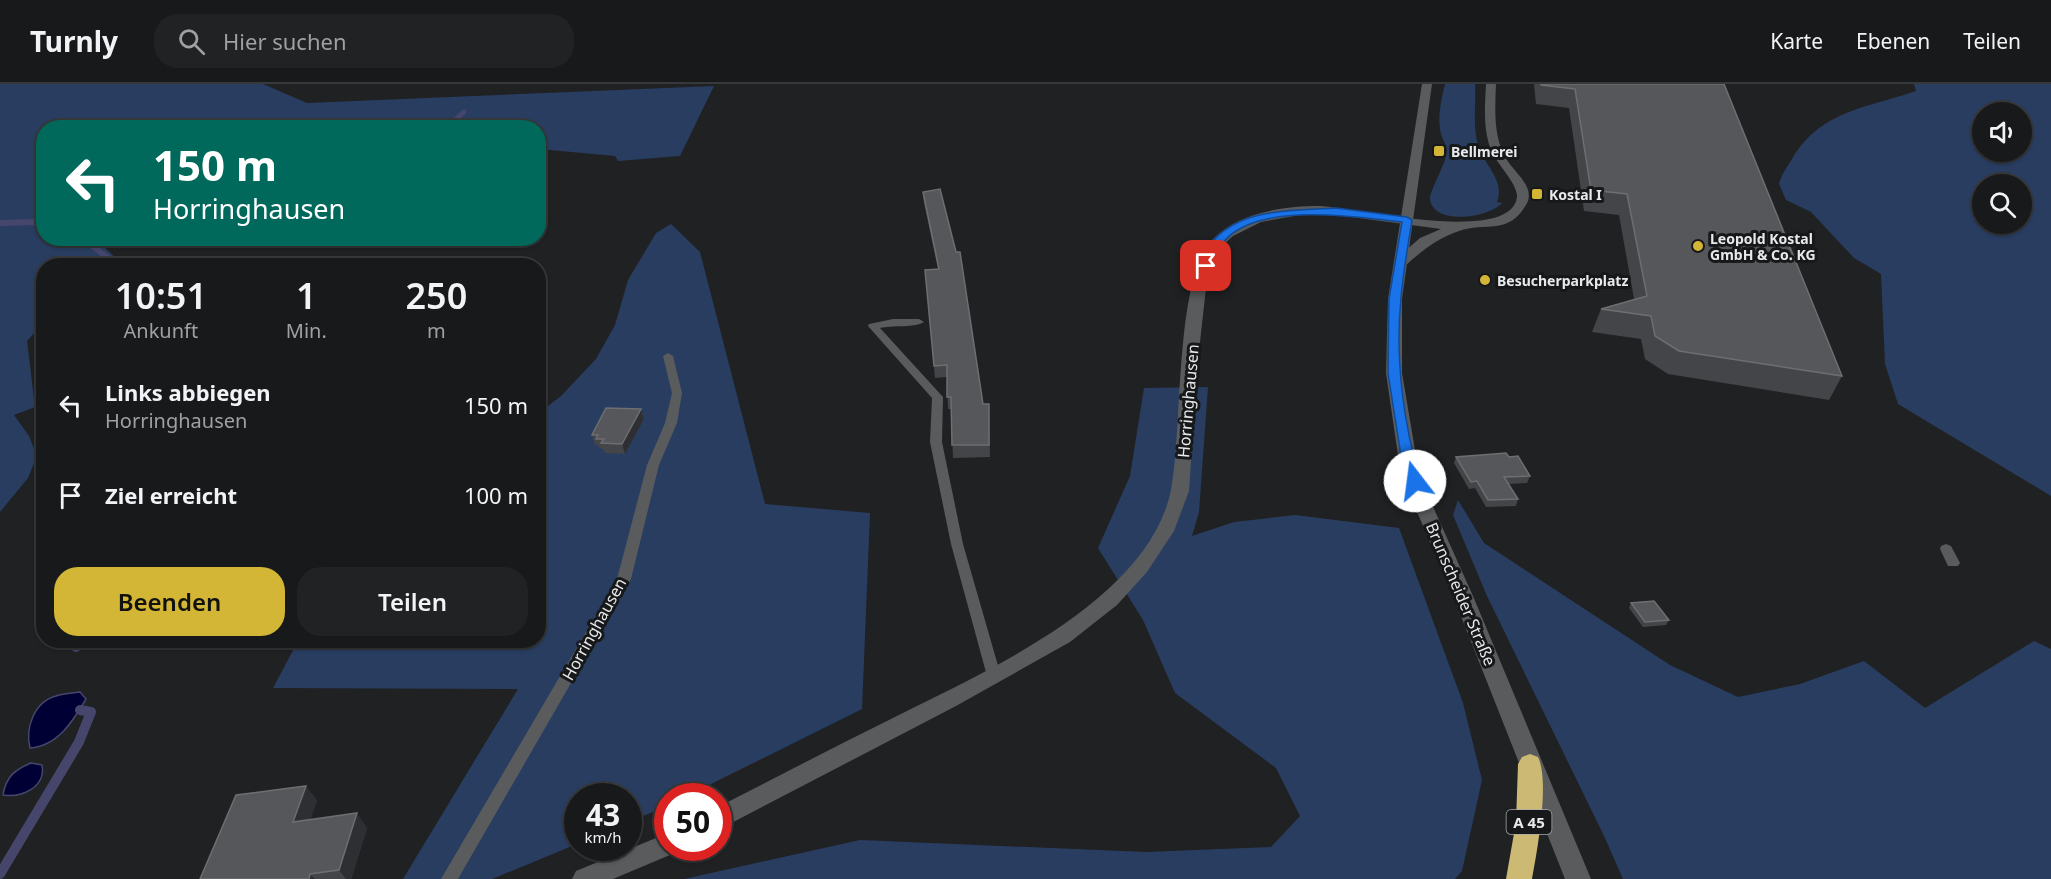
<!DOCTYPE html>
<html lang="de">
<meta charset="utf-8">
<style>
:root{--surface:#18191a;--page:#212223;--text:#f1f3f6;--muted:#9fa0a2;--line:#363839;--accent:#d3b635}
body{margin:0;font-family:"Noto Sans",sans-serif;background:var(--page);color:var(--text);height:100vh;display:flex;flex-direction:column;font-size:22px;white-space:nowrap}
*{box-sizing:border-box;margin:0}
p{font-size:20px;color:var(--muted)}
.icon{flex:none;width:33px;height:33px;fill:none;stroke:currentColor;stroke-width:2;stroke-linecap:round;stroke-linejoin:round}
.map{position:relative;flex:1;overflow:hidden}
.sheet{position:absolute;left:36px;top:174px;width:510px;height:390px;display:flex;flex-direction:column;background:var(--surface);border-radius:24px;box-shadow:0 2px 4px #0004,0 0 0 2px var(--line)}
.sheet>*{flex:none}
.hud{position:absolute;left:36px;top:36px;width:510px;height:126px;border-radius:24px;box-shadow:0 2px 4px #0004,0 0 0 2px var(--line);background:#00695c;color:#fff;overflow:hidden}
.buttons{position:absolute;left:1972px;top:18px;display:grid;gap:12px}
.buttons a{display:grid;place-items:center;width:60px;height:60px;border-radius:50%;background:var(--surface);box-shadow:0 2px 4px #0004,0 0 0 2px var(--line);font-size:30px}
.speed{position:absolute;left:564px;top:699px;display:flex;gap:12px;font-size:30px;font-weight:700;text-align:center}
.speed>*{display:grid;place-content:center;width:78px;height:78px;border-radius:50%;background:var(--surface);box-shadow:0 2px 4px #0004,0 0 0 2px var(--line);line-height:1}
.speed small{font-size:15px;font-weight:400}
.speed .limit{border:9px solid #d22;background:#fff;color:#111}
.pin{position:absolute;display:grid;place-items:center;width:51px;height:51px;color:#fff;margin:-26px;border-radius:12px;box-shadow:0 3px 9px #0006}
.me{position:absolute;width:66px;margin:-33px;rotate:345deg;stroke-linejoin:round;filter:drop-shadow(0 0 4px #0008)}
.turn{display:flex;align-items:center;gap:21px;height:126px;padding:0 18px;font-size:27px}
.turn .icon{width:78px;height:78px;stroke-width:2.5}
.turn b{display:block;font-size:42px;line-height:51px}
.eta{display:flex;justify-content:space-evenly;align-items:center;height:102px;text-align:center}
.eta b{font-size:36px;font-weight:600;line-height:42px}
.button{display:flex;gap:12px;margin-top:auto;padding:12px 18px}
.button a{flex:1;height:69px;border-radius:24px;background:var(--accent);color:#111;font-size:24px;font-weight:600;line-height:69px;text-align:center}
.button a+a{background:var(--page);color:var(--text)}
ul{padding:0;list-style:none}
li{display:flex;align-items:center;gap:18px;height:90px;padding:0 18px}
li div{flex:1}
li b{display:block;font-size:22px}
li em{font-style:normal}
header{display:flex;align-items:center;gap:36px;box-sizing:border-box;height:84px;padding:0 30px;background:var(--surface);border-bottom:2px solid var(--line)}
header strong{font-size:28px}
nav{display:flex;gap:33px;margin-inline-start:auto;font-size:21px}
.search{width:420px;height:54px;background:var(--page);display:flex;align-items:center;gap:15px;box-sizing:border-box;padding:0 21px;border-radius:24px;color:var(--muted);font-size:22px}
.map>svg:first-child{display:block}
.green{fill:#293d61;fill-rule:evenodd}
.water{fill:#000035;stroke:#46466c;stroke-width:1.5}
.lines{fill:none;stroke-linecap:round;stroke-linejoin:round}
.stream-far2{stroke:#46466c;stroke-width:5}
.stream-far1{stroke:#46466c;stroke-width:6}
.stream{stroke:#46466c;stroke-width:10}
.lane{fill:#595b5d;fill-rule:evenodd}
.street{fill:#595b5d;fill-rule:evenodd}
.secondary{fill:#595b5d;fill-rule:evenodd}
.highway{fill:#ccba74;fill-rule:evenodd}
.wall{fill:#444548}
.shaded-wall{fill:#2e2f32}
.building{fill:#56575a;stroke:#6d6e70;stroke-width:1.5}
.route{fill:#1a73e8;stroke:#114b97;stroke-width:1.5}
.poi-dot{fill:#d3b635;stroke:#17181a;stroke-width:2}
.labels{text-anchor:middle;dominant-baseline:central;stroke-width:6;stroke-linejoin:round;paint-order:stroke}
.far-poi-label{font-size:14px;font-weight:bold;fill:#e8e9eb;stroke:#17181a;text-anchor:start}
.shield{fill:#17181a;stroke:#a9aaac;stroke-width:1.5}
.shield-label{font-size:15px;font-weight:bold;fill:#e8e9eb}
.street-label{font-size:16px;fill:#e8e9eb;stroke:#17181a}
</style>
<header>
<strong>Turnly</strong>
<div class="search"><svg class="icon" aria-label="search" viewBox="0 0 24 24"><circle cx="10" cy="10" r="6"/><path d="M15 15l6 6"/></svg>Hier suchen</div>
<nav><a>Karte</a><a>Ebenen</a><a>Teilen</a></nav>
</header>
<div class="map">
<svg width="2051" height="795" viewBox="0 0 2051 795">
<rect width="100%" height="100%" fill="#202123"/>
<g class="green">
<polygon points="0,0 263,0 307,19 714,2 680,72 618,77 615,72 539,65 538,44 44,44 44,154 122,155 102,161 123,181 44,182 43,239 27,257 35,323 14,331 29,352 37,372 28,394 0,428"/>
<path d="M 1445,0 L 1475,0 C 1476,18 1473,39 1477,57 C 1481,79 1506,95 1497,118 L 1502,119 C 1489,134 1433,142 1430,115 C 1429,108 1446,80 1447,67 C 1447,62 1443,56 1441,50 C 1437,33 1441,17 1445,0 Z"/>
<path d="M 1914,0 L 2051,0 L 2051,412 L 1898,320 L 1885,280 L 1881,190 L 1854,174 L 1811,128 L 1786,116 L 1779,100 C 1781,91 1787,83 1792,75 C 1821,26 1867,24 1916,7 ZM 2022,28 L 2022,68 L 1983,68 L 1983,28 ZM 2022,100 L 2022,140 L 1983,140 L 1983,100 Z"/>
<polygon points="671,140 700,168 765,420 870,429 862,625 687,712 668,712 667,722 629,738 628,712 578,712 577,760 492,795 403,795 518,605 273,604 298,557 538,556 539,329 561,312 596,275 615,241 628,196 656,149"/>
<polygon points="1208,303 1199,428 1192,452 1234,438 1295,431 1399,444 1463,619 1482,696 1462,787 1455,795 684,795 860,756 1146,768 1271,763 1300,732 1276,684 1175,609 1143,536 1098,464 1130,392 1144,304"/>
<polygon points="1458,416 1484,459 1670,581 1738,613 1800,600 1864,577 1925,624 2034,557 2051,565 2051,795 1623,795 1605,754 1487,512 1453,431"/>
</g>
<g class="water">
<path d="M 80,608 L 86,615 C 73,637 58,662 30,664 C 25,644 34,618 56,612 C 63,609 72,609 80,608 Z"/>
<path d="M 31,679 L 42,681 C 46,703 22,714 3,711 C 6,693 14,686 31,679 Z"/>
</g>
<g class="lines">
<g class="stream-far2">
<polyline points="446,44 464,28"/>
<polyline points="0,139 44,138"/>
</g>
<g class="stream-far1">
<polyline points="0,139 34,138"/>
<polyline points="94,163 127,154"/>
<polyline points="94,163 118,182"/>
</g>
<g class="stream">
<polyline points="76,563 81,556"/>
<polyline points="0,790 79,658 91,628 80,626"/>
</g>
<g class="lane">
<path d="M 893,235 L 919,235 L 924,238 C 916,244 892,241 880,244 L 943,313 L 942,358 L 963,460 L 1001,592 L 999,596 L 994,598 L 989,596 L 987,592 L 951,460 L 930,358 L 932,314 L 868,242 L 869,240 Z"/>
<polygon points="668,269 673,272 682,309 677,339 659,381 631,495 458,795 441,795 617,495 647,381 665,339 672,309 663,272"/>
<polygon points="1946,460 1951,462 1960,479 1958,482 1948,482 1940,465 1941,462"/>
</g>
<g class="street">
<path d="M 1486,0 L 1496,0 C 1495,25 1493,54 1507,76 C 1515,89 1535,103 1527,119 C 1510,152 1486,138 1459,147 C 1438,154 1423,166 1406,181 L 1401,182 L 1394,178 L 1396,175 L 1420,154 L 1441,145 L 1337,131 L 1305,130 L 1261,138 L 1233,152 L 1222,162 L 1213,177 L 1206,204 L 1198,276 L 1189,407 L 1174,447 L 1147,488 L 1117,521 L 1070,558 L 956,622 L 718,746 L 718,723 C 775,694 832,664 889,636 C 982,589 1148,518 1171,406 C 1183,347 1174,197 1212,156 C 1237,129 1283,122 1319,122 C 1352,123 1511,162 1517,113 C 1518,99 1494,78 1490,63 C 1483,43 1485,21 1486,0 Z"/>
<polygon points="668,749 668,764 679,764 677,768 613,795 572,795 576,787"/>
</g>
<polygon class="secondary" points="1422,0 1432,0 1402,215 1402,289 1417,378 1430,416 1473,512 1591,795 1565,795 1453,512 1412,416 1399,378 1386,289 1388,215"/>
<path class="highway" d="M 1530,670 L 1538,673 C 1550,697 1537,768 1532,795 L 1506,795 L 1516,738 L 1518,680 L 1522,673 Z"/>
</g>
<g class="wall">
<polygon points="1534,0 1724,0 1842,292 1829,316 1668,290 1645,275 1641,255 1592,248 1601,225 1634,215 1619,131 1584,127 1569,24 1536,20"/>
<polygon points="923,108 983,320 989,320 990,373 953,374 951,325 948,325 947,293 935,294 926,197 938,185 924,119"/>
<polygon points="641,325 644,335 625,370 605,369 603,365 599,364 598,361 595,361 592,351"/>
<polygon points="1456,373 1509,373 1530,392 1527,399 1508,400 1518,415 1516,422 1486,423 1475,404 1469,405 1454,379"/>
<polygon points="1631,519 1669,536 1666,541 1643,543 1629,524"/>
<polygon points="317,716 310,736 367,744 351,795 200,795"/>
</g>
<g class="shaded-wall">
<polygon points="641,325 644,335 625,370 622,360"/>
<polygon points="306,702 317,716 304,752 293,738"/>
<polygon points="357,729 367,744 351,795 346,795 339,786"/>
<polygon points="310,790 315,795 309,795"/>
</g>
<g class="building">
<polygon points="1541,0 1724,0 1842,292 1679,267 1655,252 1651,232 1601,225 1647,212 1627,110 1591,106 1575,5 1541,1"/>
<polygon points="940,105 956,168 960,168 983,320 989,320 989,361 952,361 951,313 947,313 947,281 934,282 925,186 939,185 923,108"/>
<polygon points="606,324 641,325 622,360 601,359 604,355 596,355 598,351 592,351"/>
<polygon points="1506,369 1509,373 1518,372 1530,392 1504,393 1518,415 1488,416 1477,397 1471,398 1456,373"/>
<polygon points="1654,517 1669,536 1645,538 1631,519"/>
<polygon points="306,702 293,738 357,729 339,786 310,790 309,795 200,795 236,711"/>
</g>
<path class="route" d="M 1336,124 L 1407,133 L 1412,136 C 1408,162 1403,188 1401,214 C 1395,271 1403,342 1421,397 L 1419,400 L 1410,400 L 1402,378 L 1388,289 L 1389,215 L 1402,138 C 1357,133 1276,121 1236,147 C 1221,156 1217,170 1210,184 L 1206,185 L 1201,182 C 1203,175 1205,166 1210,160 C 1241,123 1292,127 1336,124 Z"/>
<g class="poi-dot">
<rect x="1433" y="61" width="12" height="12" rx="3"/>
<rect x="1531" y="104" width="12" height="12" rx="3"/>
<circle cx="1698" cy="162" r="6"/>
<circle cx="1485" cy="196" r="6"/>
</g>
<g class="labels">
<g class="far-poi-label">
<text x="1451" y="67">Bellmerei</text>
<text x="1549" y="110">Kostal I</text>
<text x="1710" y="154">Leopold Kostal<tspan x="1710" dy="16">GmbH &amp; Co. KG</tspan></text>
<text x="1497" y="196">Besucherparkplatz</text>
</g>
<rect class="shield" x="1506.5" y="726" width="45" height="24" rx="4.5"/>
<g class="shield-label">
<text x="1529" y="738">A 45</text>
</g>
<g class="street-label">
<text transform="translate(1188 317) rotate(-85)">Horringhausen</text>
<text transform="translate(1461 510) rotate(67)">Brunscheider Straße</text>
<text transform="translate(594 545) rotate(-61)">Horringhausen</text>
</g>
</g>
</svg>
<div class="buttons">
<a><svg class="icon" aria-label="sound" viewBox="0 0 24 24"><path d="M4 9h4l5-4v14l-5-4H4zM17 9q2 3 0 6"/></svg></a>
<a><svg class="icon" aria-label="search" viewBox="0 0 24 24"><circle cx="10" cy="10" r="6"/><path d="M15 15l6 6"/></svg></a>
</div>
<div class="speed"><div>43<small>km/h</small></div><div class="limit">50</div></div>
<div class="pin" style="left:1206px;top:182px;background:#d93025"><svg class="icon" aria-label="arrive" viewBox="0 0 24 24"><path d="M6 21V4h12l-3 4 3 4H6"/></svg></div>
<svg class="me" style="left:1415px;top:397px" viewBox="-20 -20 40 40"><circle r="19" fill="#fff"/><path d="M0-13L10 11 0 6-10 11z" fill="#1a73e8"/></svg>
<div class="hud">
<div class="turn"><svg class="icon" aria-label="left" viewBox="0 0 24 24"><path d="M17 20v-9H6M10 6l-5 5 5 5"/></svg><div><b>150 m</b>Horringhausen</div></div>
</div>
<section class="sheet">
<div class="eta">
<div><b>10:51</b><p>Ankunft</p></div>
<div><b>1</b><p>Min.</p></div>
<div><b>250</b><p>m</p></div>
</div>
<ul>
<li><svg class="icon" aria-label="left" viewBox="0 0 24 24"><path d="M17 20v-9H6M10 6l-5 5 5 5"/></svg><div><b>Links abbiegen</b><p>Horringhausen</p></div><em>150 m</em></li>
<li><svg class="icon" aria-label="arrive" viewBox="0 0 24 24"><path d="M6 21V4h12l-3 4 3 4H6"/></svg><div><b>Ziel erreicht</b></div><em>100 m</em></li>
</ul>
<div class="button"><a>Beenden</a><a>Teilen</a></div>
</section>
</div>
